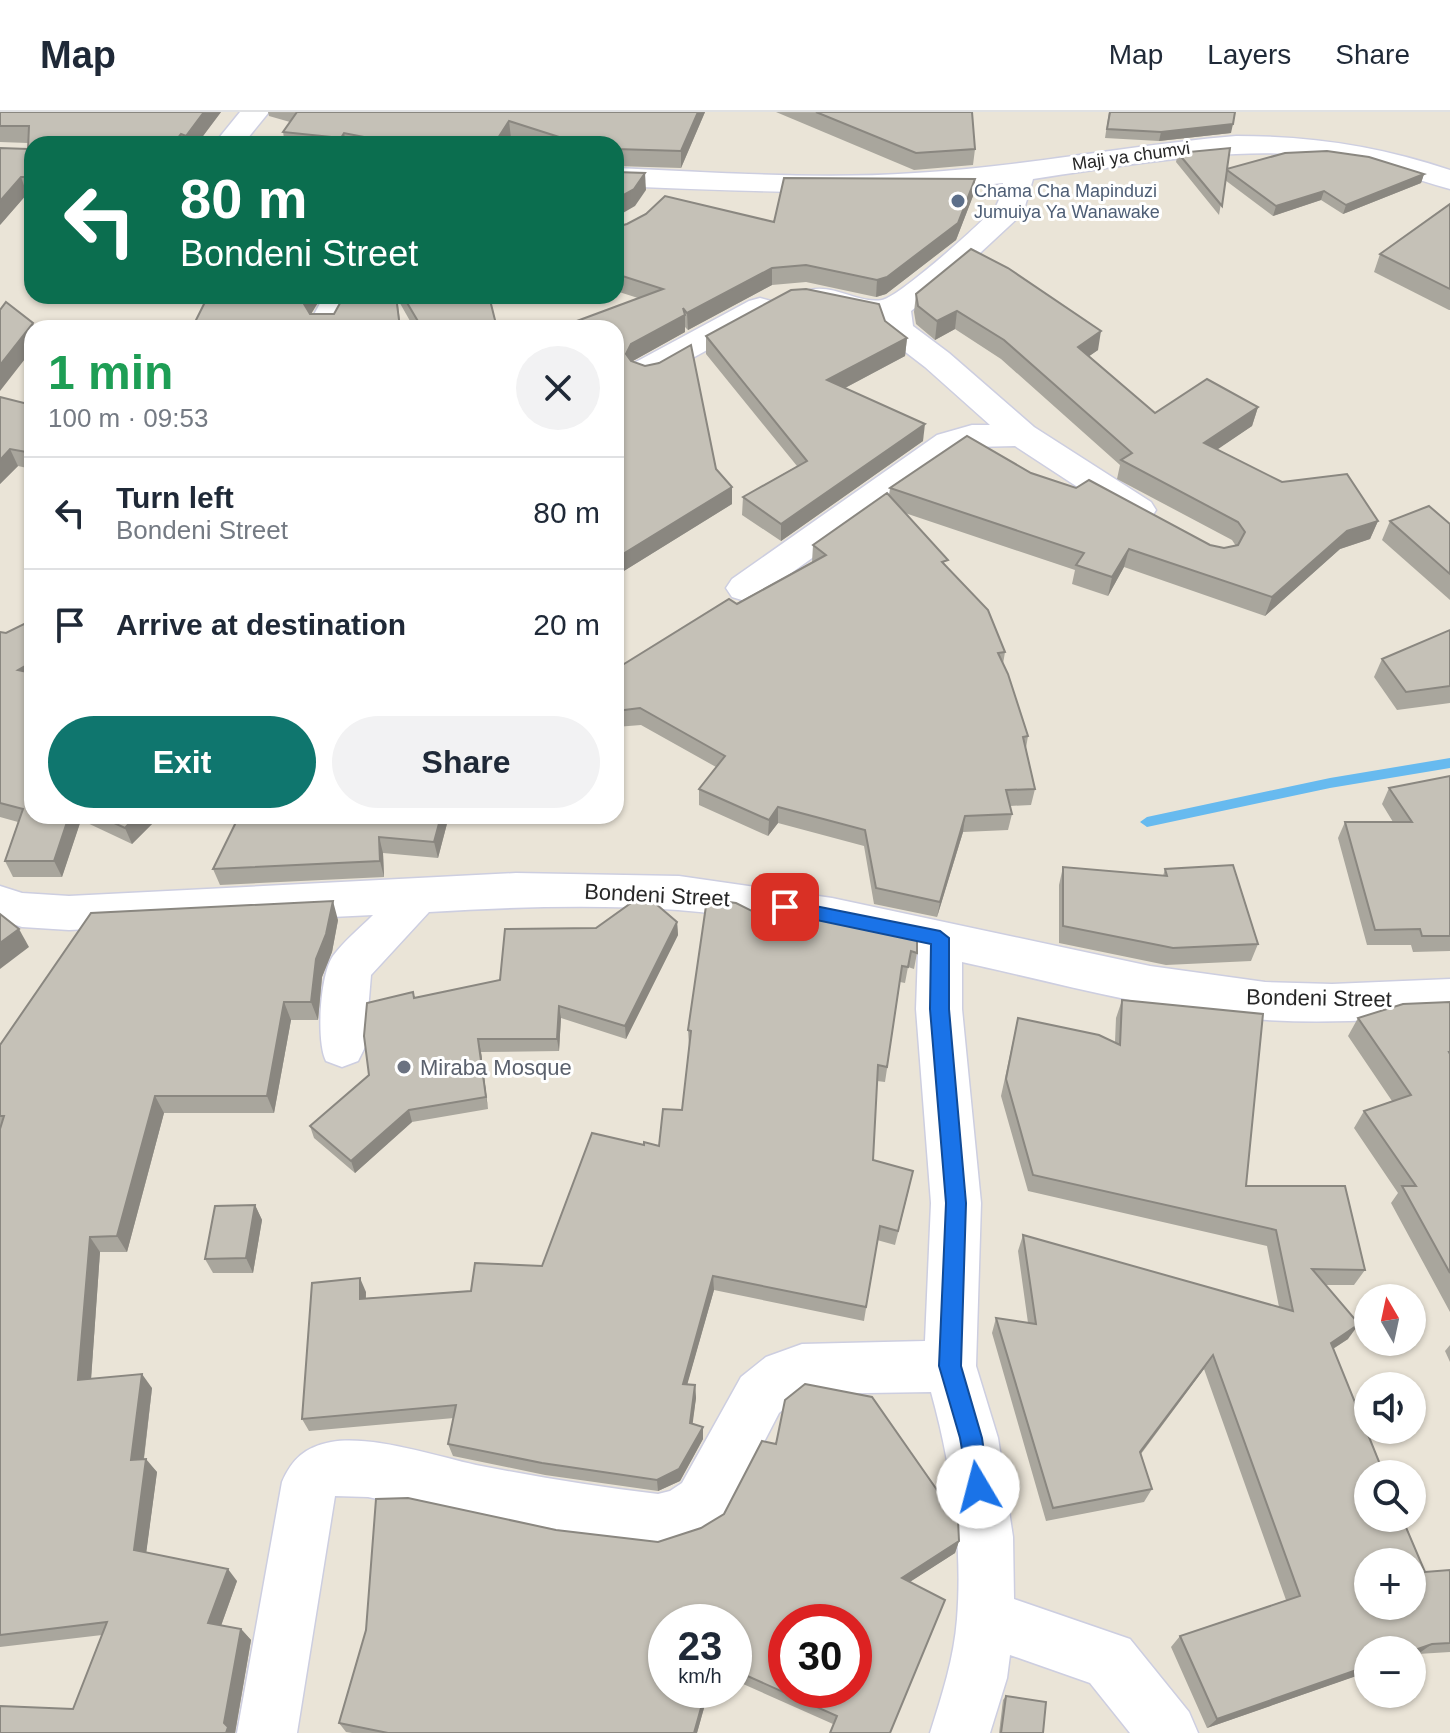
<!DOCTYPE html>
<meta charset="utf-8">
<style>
:root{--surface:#fff;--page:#f2f2f3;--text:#1f2937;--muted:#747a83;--line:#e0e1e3;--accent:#0f766e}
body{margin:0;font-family:Helvetica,sans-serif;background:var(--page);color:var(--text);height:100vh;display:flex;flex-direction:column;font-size:30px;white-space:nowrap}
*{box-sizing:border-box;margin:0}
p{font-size:26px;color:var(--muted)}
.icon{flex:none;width:44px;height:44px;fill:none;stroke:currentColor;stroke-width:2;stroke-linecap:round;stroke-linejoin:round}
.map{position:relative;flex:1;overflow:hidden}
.drawer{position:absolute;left:24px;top:208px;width:600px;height:504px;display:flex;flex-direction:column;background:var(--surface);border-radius:24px;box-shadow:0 2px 6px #0004}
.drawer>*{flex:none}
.guide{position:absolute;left:24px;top:24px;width:600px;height:168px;border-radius:24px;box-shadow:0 2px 6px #0004;background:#0b6e4f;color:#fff;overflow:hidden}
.needle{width:52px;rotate:351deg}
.fabs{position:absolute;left:1354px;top:1172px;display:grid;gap:16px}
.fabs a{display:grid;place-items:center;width:72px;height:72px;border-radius:50%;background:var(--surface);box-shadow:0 2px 6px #0004;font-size:40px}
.speed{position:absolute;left:648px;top:1492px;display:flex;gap:16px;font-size:40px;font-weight:700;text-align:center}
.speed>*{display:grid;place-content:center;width:104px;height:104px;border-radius:50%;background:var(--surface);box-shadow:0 2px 6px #0004;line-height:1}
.speed small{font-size:20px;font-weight:400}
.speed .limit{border:12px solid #d22;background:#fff;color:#111}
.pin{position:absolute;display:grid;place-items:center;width:68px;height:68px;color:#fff;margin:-34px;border-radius:16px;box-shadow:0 4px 12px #0006}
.me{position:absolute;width:88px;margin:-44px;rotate:352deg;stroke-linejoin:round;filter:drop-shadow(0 0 6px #0008)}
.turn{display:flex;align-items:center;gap:28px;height:168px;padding:0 24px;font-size:36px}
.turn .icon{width:104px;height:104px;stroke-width:2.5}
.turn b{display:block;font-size:56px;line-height:68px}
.round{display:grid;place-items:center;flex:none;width:84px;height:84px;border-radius:42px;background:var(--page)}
.overview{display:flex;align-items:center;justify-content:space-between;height:136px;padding:0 24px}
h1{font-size:48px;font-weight:700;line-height:60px;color:#1e9e55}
.action{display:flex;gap:16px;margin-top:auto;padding:16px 24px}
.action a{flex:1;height:92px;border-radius:48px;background:var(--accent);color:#fff;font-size:32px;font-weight:700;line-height:92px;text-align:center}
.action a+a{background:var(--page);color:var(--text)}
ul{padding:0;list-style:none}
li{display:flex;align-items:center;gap:24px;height:112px;padding:0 24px;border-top:2px solid var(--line)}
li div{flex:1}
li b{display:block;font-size:30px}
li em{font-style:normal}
header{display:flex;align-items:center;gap:48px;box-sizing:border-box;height:112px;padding:0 40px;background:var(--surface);border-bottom:2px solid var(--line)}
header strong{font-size:38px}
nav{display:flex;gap:44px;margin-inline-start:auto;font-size:28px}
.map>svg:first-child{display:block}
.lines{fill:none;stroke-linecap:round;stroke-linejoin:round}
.stream{fill:#67baef;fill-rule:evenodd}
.minor-casing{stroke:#cdcee0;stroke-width:3}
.minor{fill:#fff;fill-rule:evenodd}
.wall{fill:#a9a69d}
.shaded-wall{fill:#8a8780}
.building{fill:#c5c1b7;stroke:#8a8780;stroke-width:2;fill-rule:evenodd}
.route{fill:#1a73e8;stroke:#114b97;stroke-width:2}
.service-dot{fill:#5c6f8a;stroke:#fff;stroke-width:3}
.worship-dot{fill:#6b7280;stroke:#fff;stroke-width:3}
.labels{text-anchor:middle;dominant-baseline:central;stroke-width:6;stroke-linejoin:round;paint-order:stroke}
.far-street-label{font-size:18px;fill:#272727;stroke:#fff}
.far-service-label{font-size:18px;fill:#4e5e75;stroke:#fff;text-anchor:start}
.street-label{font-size:22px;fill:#272727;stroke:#fff}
.worship-label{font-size:22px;fill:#5b616d;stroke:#fff;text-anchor:start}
</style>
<header>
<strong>Map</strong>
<nav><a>Map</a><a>Layers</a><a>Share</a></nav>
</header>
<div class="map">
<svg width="1450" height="1621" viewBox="0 0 1450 1621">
<rect width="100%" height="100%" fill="#eae4d7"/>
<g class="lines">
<polygon class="stream" points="1450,646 1450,656 1330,676 1147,715 1140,710 1147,705 1330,666"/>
<g class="minor-casing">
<g id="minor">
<polygon points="240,0 269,0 243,32 214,32"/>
<path d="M 1236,24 C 1311,24 1379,34 1450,58 L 1450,77 C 1412,67 1377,51 1338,46 C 1236,32 1134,52 1033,67 L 1023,101 L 951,168 L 911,199 L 913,214 L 949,241 L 1034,315 L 1151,390 L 1156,398 L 1151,406 L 1138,410 L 1125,406 L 1015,334 L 974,335 L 961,339 L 758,485 L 745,489 L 732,485 L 726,476 L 732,467 L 937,323 L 972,313 L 990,313 L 925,255 L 886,225 L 881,218 L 880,207 L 810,192 L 805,185 L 810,178 C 834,172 858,192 882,188 C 899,185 982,111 996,94 C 1000,88 1001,79 1003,71 C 874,86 746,79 616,74 L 616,56 C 716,60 815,68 915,61 C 1023,55 1129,33 1236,24 Z"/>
<polygon points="324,184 356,184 338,216 314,216 310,210"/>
<polygon points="760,186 771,189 776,196 771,203 658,265 646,268 634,265 630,258 634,251 749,189"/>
<path d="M 516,761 L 679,764 L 832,786 L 1150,854 L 1265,870 L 1332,872 L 1450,867 L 1450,905 C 1389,907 1328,912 1267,908 C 1164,901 1062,872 962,850 L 962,897 L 981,1091 L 976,1254 L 998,1326 L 1013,1425 L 1014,1487 L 1130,1527 L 1189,1600 L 1198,1621 L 1130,1621 L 1090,1571 L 1010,1543 L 1007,1566 L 990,1621 L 930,1621 C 942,1583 954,1546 957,1507 C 963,1432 951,1352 931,1280 L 802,1282 L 779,1301 L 722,1411 L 701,1425 L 658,1438 L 560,1426 L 368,1385 L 335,1384 L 297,1621 L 237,1621 L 282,1370 C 292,1347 305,1335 331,1330 C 373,1323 435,1344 476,1353 C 537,1365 597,1375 658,1382 L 670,1379 L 682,1371 L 741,1265 L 766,1245 L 802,1232 L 925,1229 L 931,1091 L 916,897 L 918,840 C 839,822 758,804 678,798 C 596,792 512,795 429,800 L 371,863 L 365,935 L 358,949 L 342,955 L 326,949 C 316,930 320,862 333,844 C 344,829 360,816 373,803 L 69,818 L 22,815 L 0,808 L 0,774 L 22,781 L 69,784 Z"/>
</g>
</g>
<use href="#minor" class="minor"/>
</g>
<g class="wall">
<polygon points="0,0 221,0 197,32 32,32 32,82 27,82 0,113 28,37 28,31 0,30"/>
<polygon points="268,0 705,0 681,56 616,54 616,32 530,32 511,26 507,32 285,32 283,20 290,10 269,4"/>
<polygon points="776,0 972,0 975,37 973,53 914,58"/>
<polygon points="1109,0 1231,21 1159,29 1105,26"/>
<polygon points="1178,41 1227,57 1424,62 1421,71 1343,102 1321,88 1273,104 1225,68 1219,103 1176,50"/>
<polygon points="975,67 973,84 956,128 886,182 876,185 806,170 772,173 688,218 685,215 685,220 631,250 716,357 732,392 619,462 616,460 616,216 638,186 616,179 616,115 774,110"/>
<polygon points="1450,92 1450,198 1449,198 1374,160 1380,142"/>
<polygon points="916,182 1098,238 1089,244 1155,301 1258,295 1252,314 1217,337 1282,370 1378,409 1370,427 1340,437 1265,504 1124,455 1108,484 1072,472 1075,458 905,401 947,455 1005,540 1003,552 1028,624 1026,636 1035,677 1031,693 1010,694 1012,702 1008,718 963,720 937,805 874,792 864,734 778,711 768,724 699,693 699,677 716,655 641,613 616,615 616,557 812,450 813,433 889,383 890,376 1031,361 1210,433 1224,436 1236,434 1232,428 1117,367 1120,353 1001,247 955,217 935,228 916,212 914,200"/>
<polygon points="344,184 489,184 497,216 414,216 397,186 401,216 192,216 311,202 334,202"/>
<polygon points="885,209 907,226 905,244 845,276 923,329 781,429 742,403 743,385 797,354 706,242 706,224"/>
<polygon points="0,285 32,293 32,357 18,354 0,372"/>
<polygon points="1390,409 1450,412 1450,488 1382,428"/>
<polygon points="1450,518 1450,591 1397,598 1374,565 1382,547"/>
<polygon points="0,520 6,521 32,704 160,704 132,732 81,708 62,765 13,765 5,749 18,710 0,705"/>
<polygon points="1450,664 1450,839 1413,840 1411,833 1367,833 1338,726 1345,710 1393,710 1382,692 1389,676"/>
<polygon points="449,704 438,746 383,741 384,765 220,773 213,757"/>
<polygon points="1063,755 1163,764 1165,757 1258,832 1251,849 1166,853 1059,831 1059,773"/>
<polygon points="803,802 917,841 914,857 908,855 905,871 900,870 885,970 877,969 873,1048 910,1073 895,1133 877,1128 864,1209 714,1178 687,1272 695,1273 696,1286 692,1312 703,1327 680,1369 658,1379 545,1363 453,1344 448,1332 454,1306 309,1319 302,1307 366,1180 366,1186 471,1179 542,1154 644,1033 659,1034 682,998 689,934 688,918 798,822"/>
<polygon points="338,808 332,840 322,865 318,908 291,908 274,1001 164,1001 127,1140 100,1140 91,1267 152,1276 144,1347 157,1360 146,1441 237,1469 221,1514 241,1517 251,1528 235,1621 0,1621 73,1597 102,1523 0,1535 0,933"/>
<polygon points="677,810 678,823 626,927 561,906 559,939 481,940 488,997 412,1010 355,1061 314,1026 310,1014 369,963 414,886 500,868 596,816"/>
<polygon points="1122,888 1246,1074 1365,1158 1354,1173 1325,1173 1348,1227 1333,1237 1425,1460 1450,1458 1450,1540 1418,1542 1207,1616 1171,1535 1180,1524 1286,1488 1204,1257 1141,1342 1152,1377 1144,1390 1046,1409 992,1221 996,1206 1028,1211 1018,1139 1023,1123 1279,1195 1267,1134 1028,1079 1001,984 1018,906 1115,930 1116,906"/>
<polygon points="1450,890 1450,1200 1391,1091 1398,1081 1354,1016 1364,999 1392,989 1348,924 1358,906"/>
<polygon points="255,1093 262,1108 253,1161 213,1161 205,1147"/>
<polygon points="1450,1233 1450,1250 1445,1239"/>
<polygon points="556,1418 658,1430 959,1429 955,1441 909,1470 833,1612 734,1568 734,1510 666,1510 709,1578 697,1621 352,1621 346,1620 339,1611"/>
<polygon points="1006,1584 1043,1621 999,1621 1003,1588"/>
</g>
<g class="shaded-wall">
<polygon points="204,0 221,0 197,32 188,32 186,24"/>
<polygon points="698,0 705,0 681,56 681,39"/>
<polygon points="509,9 511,26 507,32 499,32 498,26"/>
<polygon points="1233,12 1231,21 1159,29 1161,20"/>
<polygon points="344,21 346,32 342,32 341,26"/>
<polygon points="181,22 184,32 173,32"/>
<polygon points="645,61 646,78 635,94 616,105 616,87"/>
<polygon points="1424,62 1421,71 1343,102 1346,93"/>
<polygon points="21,65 27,82 0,113 0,89"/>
<polygon points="975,67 973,84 956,128 886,182 876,185 877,168"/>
<polygon points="1324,79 1321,88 1273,104 1276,94"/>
<polygon points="772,156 772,173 688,218 687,201"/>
<polygon points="308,184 322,184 307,209 304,192"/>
<polygon points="957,199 955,217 935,228 937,209"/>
<polygon points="685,203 685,220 631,250 627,259 626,242 631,232"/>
<polygon points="33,211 35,216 32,216 32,238 0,279 0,253"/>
<polygon points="1101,219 1098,238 1075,254 1078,235"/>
<polygon points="907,226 905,244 826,286 827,268"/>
<polygon points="1258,295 1252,314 1199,350 1204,331"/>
<polygon points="925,312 923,329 781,429 781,412"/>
<polygon points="10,337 18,354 0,372 0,348"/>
<polygon points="732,375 732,392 619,462 618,445"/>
<polygon points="1378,409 1370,427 1340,437 1265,504 1272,485 1347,419"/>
<polygon points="1129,437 1124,455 1108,484 1112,465"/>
<polygon points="32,550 32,571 18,558"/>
<polygon points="778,695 778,711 768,724 769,708"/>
<polygon points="69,704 79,704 81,708 62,765 54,749"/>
<polygon points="136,704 160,704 132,732 125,716"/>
<polygon points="441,704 449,704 438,746 434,730"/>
<polygon points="965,704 963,720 937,805 940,790"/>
<polygon points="379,725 383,741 384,765 380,749"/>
<polygon points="333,789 338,808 332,840 322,865 318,908 311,890 316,847"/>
<polygon points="677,810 678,823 626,927 625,914"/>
<polygon points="19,817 29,835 0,857 0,831"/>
<polygon points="284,890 291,908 274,1001 267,984"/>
<polygon points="559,894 561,906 559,939 557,927"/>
<polygon points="478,927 481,940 488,997 486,985"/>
<polygon points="155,984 164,1001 127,1140 117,1124"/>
<polygon points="409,998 412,1010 355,1061 351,1049"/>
<polygon points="255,1093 262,1108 253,1161 246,1146"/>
<polygon points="90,1125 100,1140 90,1282 78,1268"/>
<polygon points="713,1164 714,1178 684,1284 683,1272"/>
<polygon points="360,1166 366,1180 365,1200 360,1187"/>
<polygon points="1359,1212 1348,1227 1320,1245 1331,1231"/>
<polygon points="1213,1243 1204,1257 1132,1353 1140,1340"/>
<polygon points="142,1262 152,1276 142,1361 131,1348"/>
<polygon points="695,1273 696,1286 691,1324 690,1311"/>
<polygon points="703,1315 703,1327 680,1369 658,1379 657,1368"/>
<polygon points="146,1347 157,1360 145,1450 134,1438"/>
<polygon points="959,1429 955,1441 899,1477 902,1466"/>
<polygon points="228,1457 237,1469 218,1522 208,1511"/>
<polygon points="241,1517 251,1528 235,1621 226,1621 224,1611"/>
<polygon points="1432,1532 1418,1542 1412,1545 1412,1539"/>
<polygon points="1368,1554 1368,1560 1207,1616 1217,1607"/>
<polygon points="706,1578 709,1578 697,1621 694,1621"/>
</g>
<g class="building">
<polygon points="0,0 204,0 186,24 181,22 173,32 32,32 32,65 21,65 0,89 0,36 28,37 29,14 0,14"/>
<polygon points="297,0 698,0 681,39 616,37 616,32 581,32 509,9 498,26 491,25 488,32 400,32 344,21 341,26 283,20"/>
<polygon points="816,0 972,0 975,37 916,41"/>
<polygon points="1110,0 1235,0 1233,12 1161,20 1107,17"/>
<polygon points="1230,36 1227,57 1285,41 1327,39 1369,45 1424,62 1346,93 1324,79 1276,94 1227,58 1222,94 1178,41"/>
<polygon points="616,60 645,61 634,77 616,87"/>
<polygon points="784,66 975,67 958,111 887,165 877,168 806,153 772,156 687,201 683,196 685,203 631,232 626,242 631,249 645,254 659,251 691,233 716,357 732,375 618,445 616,443 616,216 558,216 663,177 616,162 616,115 627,112 646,102 665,84 774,110"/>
<polygon points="1450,92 1450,177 1380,142"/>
<polygon points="971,137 1008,156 1101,219 1078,235 1155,301 1207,267 1258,295 1204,331 1282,370 1347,362 1378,409 1347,419 1272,485 1129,437 1112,465 1076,453 1084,441 890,376 967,324 1031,361 1076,376 1089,368 1210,433 1224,436 1238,433 1245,420 1238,410 1121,348 1132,341 1004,228 957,199 937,209 918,194 916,182"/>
<polygon points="806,177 879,192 885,209 907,226 827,268 925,312 781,412 743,385 807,349 706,224 791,178"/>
<polygon points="208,184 308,184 304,192 310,202 334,202 344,184 396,184 400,216 192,216"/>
<polygon points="403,184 489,184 497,216 422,216"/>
<polygon points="6,190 33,211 0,253 0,198"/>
<polygon points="0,285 32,293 32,341 10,337 0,348"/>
<polygon points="887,381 948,448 942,450 988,498 1005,540 998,541 1008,562 1028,624 1023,625 1035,677 1006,678 1012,702 965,704 940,790 876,776 865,718 778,695 769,708 699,677 725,644 640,596 616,599 616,557 729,487 737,492 826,443 813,433"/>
<polygon points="1429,394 1450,412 1450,462 1390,409"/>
<polygon points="32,508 32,550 18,558 32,561 32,704 69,704 54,749 5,749 23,697 0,691 0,520 6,521"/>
<polygon points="1450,518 1450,574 1406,580 1382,547"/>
<polygon points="1450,664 1450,824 1422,824 1420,817 1375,818 1345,710 1412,710 1389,676"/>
<polygon points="99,704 136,704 125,716"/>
<polygon points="239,704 441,704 434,730 379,725 380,749 213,757"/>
<polygon points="1233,753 1258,832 1173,836 1063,814 1063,755 1167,764 1165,757"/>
<polygon points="638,786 649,786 677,810 625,914 559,894 557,927 478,927 486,985 409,998 351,1049 310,1014 369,963 364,924 367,891 413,880 414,886 500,868 505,817 596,816"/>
<polygon points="707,787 736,791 798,822 803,802 917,826 917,841 911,839 908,855 902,854 887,955 878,953 873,1048 913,1059 898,1119 880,1114 866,1195 713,1164 683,1272 695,1273 690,1311 703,1315 679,1357 657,1368 542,1351 448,1332 456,1293 302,1307 312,1171 360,1166 360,1187 471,1179 475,1151 542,1154 592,1021 644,1033 644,1030 659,1034 663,997 682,998 691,919 688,918"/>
<polygon points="333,789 326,822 316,847 311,890 284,890 267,984 155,984 117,1124 90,1125 78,1268 142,1262 131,1348 146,1347 134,1438 228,1457 208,1511 241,1517 224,1611 228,1615 226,1621 0,1621 0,1594 73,1597 107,1510 0,1523 0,1017 4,1004 0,1004 0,933 91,801"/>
<polygon points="0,802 19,817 0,831"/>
<path d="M 1122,888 L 1263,902 L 1246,1074 L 1345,1074 L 1365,1158 L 1312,1157 L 1359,1212 L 1331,1231 L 1384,1362 L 1368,1362 L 1368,1406 L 1402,1406 L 1425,1460 L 1450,1458 L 1450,1531 L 1432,1532 L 1412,1539 L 1412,1538 L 1368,1538 L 1368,1554 L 1217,1607 L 1180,1524 L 1300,1484 L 1213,1243 L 1140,1340 L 1152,1377 L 1053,1396 L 996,1206 L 1036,1212 L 1023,1123 L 1293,1199 L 1276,1118 L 1033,1063 L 1006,967 L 1018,906 L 1099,923 L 1120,933 ZM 1368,1450 L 1412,1450 L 1412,1494 L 1368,1494 Z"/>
<polygon points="1450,890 1450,940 1449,940 1450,942 1450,1161 1402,1074 1416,1074 1364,999 1411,983 1358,906 1403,892"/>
<polygon points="255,1093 246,1146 205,1147 215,1094"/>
<path d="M 805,1272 L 872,1285 L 958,1408 L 959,1429 L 902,1466 L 945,1488 L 890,1621 L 830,1621 L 837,1604 L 734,1558 L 734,1510 L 666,1510 L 666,1578 L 706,1578 L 694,1621 L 388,1621 L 339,1611 L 366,1518 L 376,1387 L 408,1386 L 556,1418 L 658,1430 L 701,1416 L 724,1402 L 762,1329 L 776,1332 L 785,1288 ZM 786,1510 L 854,1510 L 854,1578 L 786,1578 Z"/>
<polygon points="1006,1584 1046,1590 1043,1621 1001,1621"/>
</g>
<polygon class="route" points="785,788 940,819 949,826 949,897 966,1091 961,1254 982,1326 989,1375 986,1383 978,1387 970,1383 960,1326 939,1254 946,1091 930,897 931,832 778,800 776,795 778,790"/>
<circle class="service-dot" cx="958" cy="89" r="8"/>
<circle class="worship-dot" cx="404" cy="955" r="8"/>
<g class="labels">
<g class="far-street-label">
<text transform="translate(1131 44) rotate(-8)">Maji ya chumvi</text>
</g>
<g class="far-service-label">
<text x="974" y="79">Chama Cha Mapinduzi<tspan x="974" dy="21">Jumuiya Ya Wanawake</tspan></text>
</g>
<g class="street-label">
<text transform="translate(657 783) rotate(3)">Bondeni Street</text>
<text transform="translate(1319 886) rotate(1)">Bondeni Street</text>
</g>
<g class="worship-label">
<text x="420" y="955">Miraba Mosque</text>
</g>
</g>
</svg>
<div class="fabs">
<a><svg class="needle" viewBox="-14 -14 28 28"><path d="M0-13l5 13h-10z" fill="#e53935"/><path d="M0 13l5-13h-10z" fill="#747a83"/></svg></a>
<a><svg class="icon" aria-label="sound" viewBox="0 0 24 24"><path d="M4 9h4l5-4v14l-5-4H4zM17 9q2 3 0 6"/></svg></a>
<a><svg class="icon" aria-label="search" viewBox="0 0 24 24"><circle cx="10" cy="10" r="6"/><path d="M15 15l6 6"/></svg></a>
<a>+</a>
<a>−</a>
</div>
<div class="speed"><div>23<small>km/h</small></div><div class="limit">30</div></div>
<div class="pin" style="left:785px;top:795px;background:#d93025"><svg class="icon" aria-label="arrive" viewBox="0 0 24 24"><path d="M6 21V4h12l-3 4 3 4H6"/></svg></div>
<svg class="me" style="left:978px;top:1375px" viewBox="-20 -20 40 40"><circle r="19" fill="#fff"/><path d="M0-13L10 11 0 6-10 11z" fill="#1a73e8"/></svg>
<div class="guide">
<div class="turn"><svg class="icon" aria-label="left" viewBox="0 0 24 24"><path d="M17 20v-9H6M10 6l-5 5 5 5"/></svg><div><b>80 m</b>Bondeni Street</div></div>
</div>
<section class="drawer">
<div class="overview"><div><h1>1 min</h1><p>100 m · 09:53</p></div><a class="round"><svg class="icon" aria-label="close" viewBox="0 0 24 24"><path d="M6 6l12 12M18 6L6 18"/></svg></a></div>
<ul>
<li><svg class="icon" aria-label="left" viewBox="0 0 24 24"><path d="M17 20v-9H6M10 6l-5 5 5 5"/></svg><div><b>Turn left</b><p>Bondeni Street</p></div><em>80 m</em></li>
<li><svg class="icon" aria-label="arrive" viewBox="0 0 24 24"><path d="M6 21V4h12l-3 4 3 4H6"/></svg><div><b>Arrive at destination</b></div><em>20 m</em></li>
</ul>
<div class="action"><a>Exit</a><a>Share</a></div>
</section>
</div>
